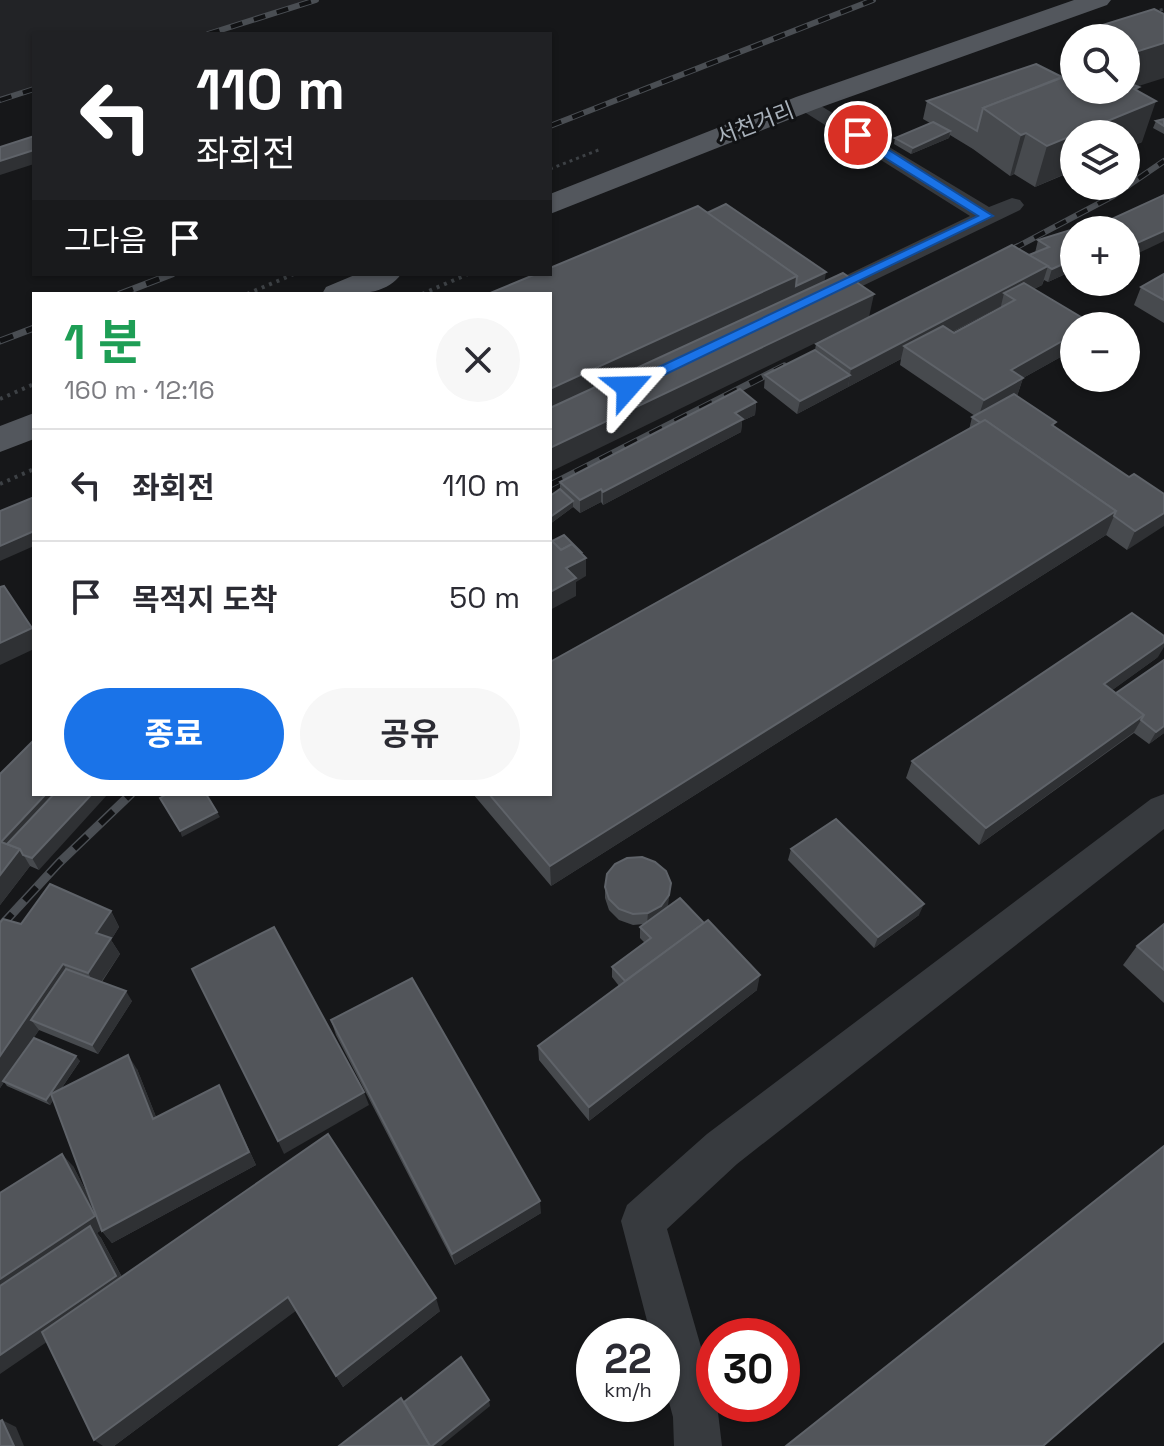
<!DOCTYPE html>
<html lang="ko">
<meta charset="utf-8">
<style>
:root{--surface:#fff;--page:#f7f7f7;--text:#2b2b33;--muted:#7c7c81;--line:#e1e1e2;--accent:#1a73e8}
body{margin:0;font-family:"Space Grotesk","Noto Sans KR",sans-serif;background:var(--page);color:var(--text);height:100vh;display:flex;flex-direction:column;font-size:30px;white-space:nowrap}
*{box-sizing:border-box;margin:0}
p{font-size:26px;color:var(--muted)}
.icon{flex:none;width:44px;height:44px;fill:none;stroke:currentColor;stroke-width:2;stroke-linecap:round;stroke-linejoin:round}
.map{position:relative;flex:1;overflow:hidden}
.drawer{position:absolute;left:32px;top:292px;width:520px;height:504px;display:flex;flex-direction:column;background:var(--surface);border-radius:0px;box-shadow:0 2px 6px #0004}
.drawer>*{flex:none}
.hud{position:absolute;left:32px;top:32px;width:520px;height:244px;border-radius:0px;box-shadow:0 2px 6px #0004;background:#202124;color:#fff;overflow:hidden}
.fabs{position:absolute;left:1060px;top:24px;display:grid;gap:16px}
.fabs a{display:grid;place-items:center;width:80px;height:80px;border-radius:50%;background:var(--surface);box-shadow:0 2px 6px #0004;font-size:40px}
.speed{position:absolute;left:576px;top:1318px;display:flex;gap:16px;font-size:40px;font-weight:700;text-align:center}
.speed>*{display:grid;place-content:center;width:104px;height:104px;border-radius:50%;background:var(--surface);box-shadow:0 2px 6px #0004;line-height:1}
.speed small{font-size:20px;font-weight:400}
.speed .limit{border:12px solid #d22;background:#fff;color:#111}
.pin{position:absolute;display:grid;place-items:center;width:68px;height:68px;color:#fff;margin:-34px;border:4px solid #fff;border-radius:50%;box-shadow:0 2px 8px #0007}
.me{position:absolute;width:88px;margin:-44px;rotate:65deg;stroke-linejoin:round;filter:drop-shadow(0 0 6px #0008)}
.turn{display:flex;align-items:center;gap:28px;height:168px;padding:0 32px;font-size:36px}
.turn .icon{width:104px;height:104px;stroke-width:2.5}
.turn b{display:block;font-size:56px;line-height:68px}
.then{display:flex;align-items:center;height:76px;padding:0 32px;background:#0003;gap:16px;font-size:30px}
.round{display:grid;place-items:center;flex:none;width:84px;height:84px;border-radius:42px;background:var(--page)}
.summary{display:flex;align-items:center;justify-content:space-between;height:136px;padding:0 32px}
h1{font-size:48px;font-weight:700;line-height:60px;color:#1e9e55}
.cta{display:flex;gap:16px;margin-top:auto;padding:16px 32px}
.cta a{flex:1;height:92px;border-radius:48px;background:var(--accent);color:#fff;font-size:32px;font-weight:700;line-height:92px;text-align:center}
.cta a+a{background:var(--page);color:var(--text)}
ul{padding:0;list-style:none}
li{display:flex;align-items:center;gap:24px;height:112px;padding:0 32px;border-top:2px solid var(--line)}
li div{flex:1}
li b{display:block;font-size:30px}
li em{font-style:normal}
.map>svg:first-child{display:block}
.built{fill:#222326}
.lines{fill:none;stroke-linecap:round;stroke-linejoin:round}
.path-far1{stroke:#3d4145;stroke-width:3;stroke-dasharray:3 4;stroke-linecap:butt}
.path{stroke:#3d4145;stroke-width:4;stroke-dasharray:3 5;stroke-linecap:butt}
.street{fill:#373a3e;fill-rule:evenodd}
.primary{fill:#53575d;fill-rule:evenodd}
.rail-far2-casing{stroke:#4a4e53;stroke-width:6}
.rail-far1-casing{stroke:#4a4e53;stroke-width:7}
.rail-casing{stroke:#4a4e53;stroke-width:9}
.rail-far2{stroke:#111214;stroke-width:4;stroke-dasharray:12;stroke-linecap:butt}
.rail-far1{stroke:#111214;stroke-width:5;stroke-dasharray:14;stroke-linecap:butt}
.rail{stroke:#111214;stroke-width:6;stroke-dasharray:18;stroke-linecap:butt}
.wall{fill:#474a4e;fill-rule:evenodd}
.shaded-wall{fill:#2f3134}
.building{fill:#52555a;stroke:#5f6369;stroke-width:2}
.route{fill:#1a73e8;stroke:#114b97;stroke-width:2}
.labels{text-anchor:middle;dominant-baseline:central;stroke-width:6;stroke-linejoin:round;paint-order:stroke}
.far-street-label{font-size:22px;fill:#a8b1ba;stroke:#111214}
</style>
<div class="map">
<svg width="1164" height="1446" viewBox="0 0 1164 1446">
<rect width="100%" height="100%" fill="#161719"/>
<polygon class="built" points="0,0 316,0 208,34 34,34 34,89 0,100"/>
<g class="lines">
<g class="path-far1">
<polyline points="1153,12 1164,9"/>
<polyline points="550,169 601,149"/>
</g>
<g class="path">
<polyline points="247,294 294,274"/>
<polyline points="422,294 468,274"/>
<polyline points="0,399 34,384"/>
<polyline points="0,484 34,469"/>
</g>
<g class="street">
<polygon points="806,97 989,207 1012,198 1020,200 1024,205 1020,210 823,305 805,305 801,300 805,295 970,216 798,108 795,103"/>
<polygon points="1164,794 1164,829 737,1164 667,1229 714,1392 714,1404 717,1404 722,1446 674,1446 673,1417 662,1376 662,1336 651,1336 621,1221 627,1205 707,1134 1151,799"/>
</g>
<g class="primary">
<polygon points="1074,0 1111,0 1107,5 816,109 550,214 550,194 796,97"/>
<path d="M 357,274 L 401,274 C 385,298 347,294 322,294 L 326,287 Z"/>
<polygon points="34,413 34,439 0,452 0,426"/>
</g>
<g class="rail-far2-casing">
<g id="rail-far2">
<polyline points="208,34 316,0"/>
<polyline points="0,100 34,89"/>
<polyline points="550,126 873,0"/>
<polyline points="1013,249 1113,196 1164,161"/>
</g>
</g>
<g class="rail-far1-casing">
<g id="rail-far1">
<polyline points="998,257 1017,247"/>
<polyline points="120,294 172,274"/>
<polyline points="0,341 34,328"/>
<polyline points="550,485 784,366"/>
</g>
</g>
<g class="rail-casing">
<polyline id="rail" points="0,927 59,863 131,794"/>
</g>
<use href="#rail-far2" class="rail-far2"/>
<use href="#rail-far1" class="rail-far1"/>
<use href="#rail" class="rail"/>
</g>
<g class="wall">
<polygon points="1154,9 1136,87 1139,87 1137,91 1142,142 1035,187 1014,174 1010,176 973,149 950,135 949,138 911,154 894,144 895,138 930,123 923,119 927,101 1062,77 1074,73 1069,70 1074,51 1074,90 1126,90 1126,38 1078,38 1080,32"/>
<polygon points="1164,119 1164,134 1153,128 1156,121"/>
<path d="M 1074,230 L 1074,270 L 1048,282 L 1044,280 L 1042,285 L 1034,289 L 1074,326 L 1074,358 L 1066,354 L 1023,378 L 1017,396 L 1055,427 L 1129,477 L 1164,494 L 1127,550 L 1106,535 L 551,886 L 473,794 L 550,794 L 969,430 L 972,417 L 975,416 L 900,365 L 901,359 L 797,414 L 764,388 L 765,375 L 815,350 L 816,344 L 1035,253 L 1038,240 ZM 1001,306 L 1000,309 L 954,333 L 953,332 Z"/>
<polygon points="1164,274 1164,323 1134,305 1141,287"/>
<polygon points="756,402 755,415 742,421 741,432 603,505 601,502 580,513 573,507 550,524 550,496 560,489 560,482"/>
<polygon points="1158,657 1112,690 1164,733 1149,744 1134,733 979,845 906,778 912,761"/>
<polygon points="0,774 39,870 30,866 0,905"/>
<polygon points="791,849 919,915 874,948 788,860"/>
<polygon points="605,887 668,906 757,990 589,1121 539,1060 538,1046 619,986 612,977 612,967 645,943 640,938 640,927 644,924 633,925 619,920 609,910 605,898"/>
<polygon points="111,911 119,927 111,940 120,954 102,982 132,1001 98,1054 39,1030 28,1046 80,1061 61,1089 137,1069 156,1117 219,1085 256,1165 112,1243 101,1230 97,1233 101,1238 122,1277 440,1311 343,1387 296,1310 114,1446 103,1446 73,1166 89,1197 53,1100 50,1105 7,1086 4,1082 0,1088 0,923 21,924"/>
<polygon points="1164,924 1164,1003 1123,965 1137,946"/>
<polygon points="331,1020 541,1213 455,1265 336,1035"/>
</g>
<g class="shaded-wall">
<polygon points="1164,43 1164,78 1126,90 1126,55"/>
<polygon points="1139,87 1130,112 1156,101 1142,142 1126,148 1126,134 1075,134 1134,89"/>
<polygon points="950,131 949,138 911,154 913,148"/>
<polygon points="1026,133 1014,174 1010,176 1021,135"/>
<polygon points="1074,135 1074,170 1035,187 1047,146"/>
<polygon points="34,150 34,164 0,175 0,161"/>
<polygon points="1164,231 1164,241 1126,259 1126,248"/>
<polygon points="1074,259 1074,270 1048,282 1052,269"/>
<polygon points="1133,259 1128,272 1126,273 1126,262"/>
<polygon points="1048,266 1042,285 1014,299 1004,293 1001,306 914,352 904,346 901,359 848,387 851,369"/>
<polygon points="826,272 824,285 550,413 550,389 797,276"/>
<polygon points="874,294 869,317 550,472 550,448"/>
<polygon points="1073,335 1066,354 1023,378 1017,396 978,418 984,400 1011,370"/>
<polygon points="850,375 848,387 797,414 800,401"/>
<polygon points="756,402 755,415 742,421 741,432 603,505 603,492 735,413"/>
<polygon points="601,489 601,502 580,513 580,500"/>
<polygon points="573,501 573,507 550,524 550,517"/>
<polygon points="1116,511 1106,535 551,886 550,866"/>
<polygon points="1164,513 1164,526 1127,550 1135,531"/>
<polygon points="34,531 34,546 0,561 0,546"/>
<polygon points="586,558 586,576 576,582 576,596 550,610 550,592 566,568"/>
<polygon points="32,628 34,632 34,649 0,665 0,643"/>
<polygon points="1164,642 1164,647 1158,657 1096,702 1104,684"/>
<polygon points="1144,715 1134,732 979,845 986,828"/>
<polygon points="1164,726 1164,733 1149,744 1156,732"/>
<polygon points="46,794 72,794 17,852 1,842"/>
<polygon points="92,794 108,794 39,870 32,858"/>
<polygon points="217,812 220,817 182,837 180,831"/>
<polygon points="20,849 30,866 0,905 0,875"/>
<polygon points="671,883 668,906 647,924 648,913"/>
<polygon points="924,904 919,915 874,948 878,937"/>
<polygon points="111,911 119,927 111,940 120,954 97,988 88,973 96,933"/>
<polygon points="63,964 73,979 31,1020 39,1030 0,1088 0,1056"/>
<polygon points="760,975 757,990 589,1121 589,1107"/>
<polygon points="126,991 132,1001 98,1054 92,1045"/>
<polygon points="128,1055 137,1069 162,1132 153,1119"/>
<polygon points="76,1056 80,1061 50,1105 46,1100"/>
<polygon points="219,1085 256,1165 112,1243 102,1231"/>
<polygon points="364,1092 369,1105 284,1154 278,1141"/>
<polygon points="62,1154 73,1166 105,1228 97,1233 101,1238 127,1287 0,1374 0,1279"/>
<polygon points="540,1201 541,1213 455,1265 452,1254"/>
<polygon points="288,1297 297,1310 114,1446 103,1446 94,1440"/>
<polygon points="436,1298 440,1311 343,1387 336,1376"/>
<polygon points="489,1400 490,1406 441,1446 432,1446"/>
<polygon points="2,1420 16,1427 24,1446 14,1446"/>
</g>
<g class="building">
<polygon points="1154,9 1164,14 1164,43 1126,55 1126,38 1091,38 1080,32"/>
<polygon points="1036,64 1062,77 983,108 977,131 927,101"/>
<polygon points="1074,73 1074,90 1126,90 1126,82 1139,87 1134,89 1156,101 1047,146 1026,133 1021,135 983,108"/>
<polygon points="1164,119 1164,126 1156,121"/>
<polygon points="933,122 950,131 913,148 895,138"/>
<polygon points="34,136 34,150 0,161 0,147"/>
<polygon points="1164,195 1164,231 1126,248 1126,230 1088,230"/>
<polygon points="726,204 826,272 796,286 797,276 707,213"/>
<polygon points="698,206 797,276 550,389 550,294 488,294 536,274 550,274 550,268"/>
<polygon points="1080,227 1085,230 1074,230 1074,259 1052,269 1029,255 1049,247 1038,240"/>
<polygon points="1012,245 1048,266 851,369 816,344"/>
<polygon points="1126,255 1133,259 1126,262"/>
<polygon points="843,273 874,294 550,448 550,408"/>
<polygon points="1164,274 1164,300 1141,287"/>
<polygon points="1024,283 1096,326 1074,326 1074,336 1073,335 1011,370 1023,378 984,400 904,346 943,326 954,333 1015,300 1004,293"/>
<polygon points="815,350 850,375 800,401 765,375"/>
<polygon points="740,389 756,402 735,413 743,419 603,492 601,489 580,500 560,482"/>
<polygon points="1014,394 1056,422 1052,425 1129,477 1134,474 1164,494 1164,513 1135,531 1114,516 1116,511 985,420 981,423 972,417"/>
<polygon points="985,420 1116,511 550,866 489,794 550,794 550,662"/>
<polygon points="560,489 573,501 550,517 550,496"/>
<polygon points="32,498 34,500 34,531 0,546 0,511"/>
<polygon points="564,535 581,552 580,552 572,544 561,550 552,541"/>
<polygon points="550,539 561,550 572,544 586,558 566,568 576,578 550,592"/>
<polygon points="4,586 32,628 0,643 0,587"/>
<polygon points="1132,613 1164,636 1164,642 1104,684 1144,715 986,828 912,761"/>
<polygon points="1164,660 1164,726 1156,732 1141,720 1144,715 1116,693"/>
<polygon points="34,740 34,794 46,794 1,842 20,849 0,875 0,774"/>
<polygon points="54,794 92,794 32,858 23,855 20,849 7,844"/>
<polygon points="167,794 206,794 217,812 180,831 160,798"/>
<polygon points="836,819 924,904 878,937 791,849"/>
<polygon points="642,857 655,862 666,871 671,883 669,895 661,906 648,913 633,914 619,909 609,899 605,887 607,874 615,864 627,858"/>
<polygon points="50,884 111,911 96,933 111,938 88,973 63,964 0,1056 0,923 3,919 21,924"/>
<polygon points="680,898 704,923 625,981 612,967 651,938 640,927"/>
<polygon points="708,920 760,975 589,1107 538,1046"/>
<polygon points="1164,924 1164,970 1137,946"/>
<polygon points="274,927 364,1092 278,1141 192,969"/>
<polygon points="66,969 126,991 92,1045 31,1020"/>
<polygon points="412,978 540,1201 452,1254 331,1020"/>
<polygon points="34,1038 76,1056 46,1100 3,1081"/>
<polygon points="128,1055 153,1119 219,1085 249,1152 102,1231 51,1094"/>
<polygon points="328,1134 436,1298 336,1376 288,1297 94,1440 42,1332"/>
<polygon points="1164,1146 1164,1341 1043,1446 786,1446"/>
<polygon points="62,1154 95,1216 0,1279 0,1193"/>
<polygon points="90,1226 116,1276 0,1355 0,1286"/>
<polygon points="461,1357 489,1400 432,1446 430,1446 404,1402"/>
<polygon points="401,1398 430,1446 339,1446"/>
<polygon points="2,1420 14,1446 0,1446 0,1421"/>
</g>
<polygon class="route" points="853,133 862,133 993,216 633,390 623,390 623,384 978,216 853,138"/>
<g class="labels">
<g class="far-street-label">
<text transform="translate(755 123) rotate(-21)">서천거리</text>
</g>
</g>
</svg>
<div class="fabs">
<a><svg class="icon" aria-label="search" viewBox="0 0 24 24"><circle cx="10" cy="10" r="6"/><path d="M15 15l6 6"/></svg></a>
<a><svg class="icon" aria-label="layers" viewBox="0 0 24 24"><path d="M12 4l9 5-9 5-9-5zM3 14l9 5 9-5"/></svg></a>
<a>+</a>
<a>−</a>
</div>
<div class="speed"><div>22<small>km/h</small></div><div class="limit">30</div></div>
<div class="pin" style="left:858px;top:135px;background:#d93025"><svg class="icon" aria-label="arrive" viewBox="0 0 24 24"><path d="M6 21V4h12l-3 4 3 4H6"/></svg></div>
<svg class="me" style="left:628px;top:387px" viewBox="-20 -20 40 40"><path d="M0-17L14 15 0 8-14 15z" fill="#1a73e8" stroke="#fff" stroke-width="4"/></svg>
<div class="hud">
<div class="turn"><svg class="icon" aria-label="left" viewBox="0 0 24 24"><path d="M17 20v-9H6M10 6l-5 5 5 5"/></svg><div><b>110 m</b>좌회전</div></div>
<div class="then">그다음<svg class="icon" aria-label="arrive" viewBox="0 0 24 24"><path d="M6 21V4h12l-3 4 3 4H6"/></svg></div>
</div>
<section class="drawer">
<div class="summary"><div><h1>1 분</h1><p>160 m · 12:16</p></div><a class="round"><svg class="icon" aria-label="close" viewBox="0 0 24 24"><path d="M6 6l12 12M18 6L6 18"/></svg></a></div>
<ul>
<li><svg class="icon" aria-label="left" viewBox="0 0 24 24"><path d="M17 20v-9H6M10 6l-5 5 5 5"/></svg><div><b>좌회전</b></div><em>110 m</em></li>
<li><svg class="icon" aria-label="arrive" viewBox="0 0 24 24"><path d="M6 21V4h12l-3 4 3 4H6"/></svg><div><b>목적지 도착</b></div><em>50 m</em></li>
</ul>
<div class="cta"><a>종료</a><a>공유</a></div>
</section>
</div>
